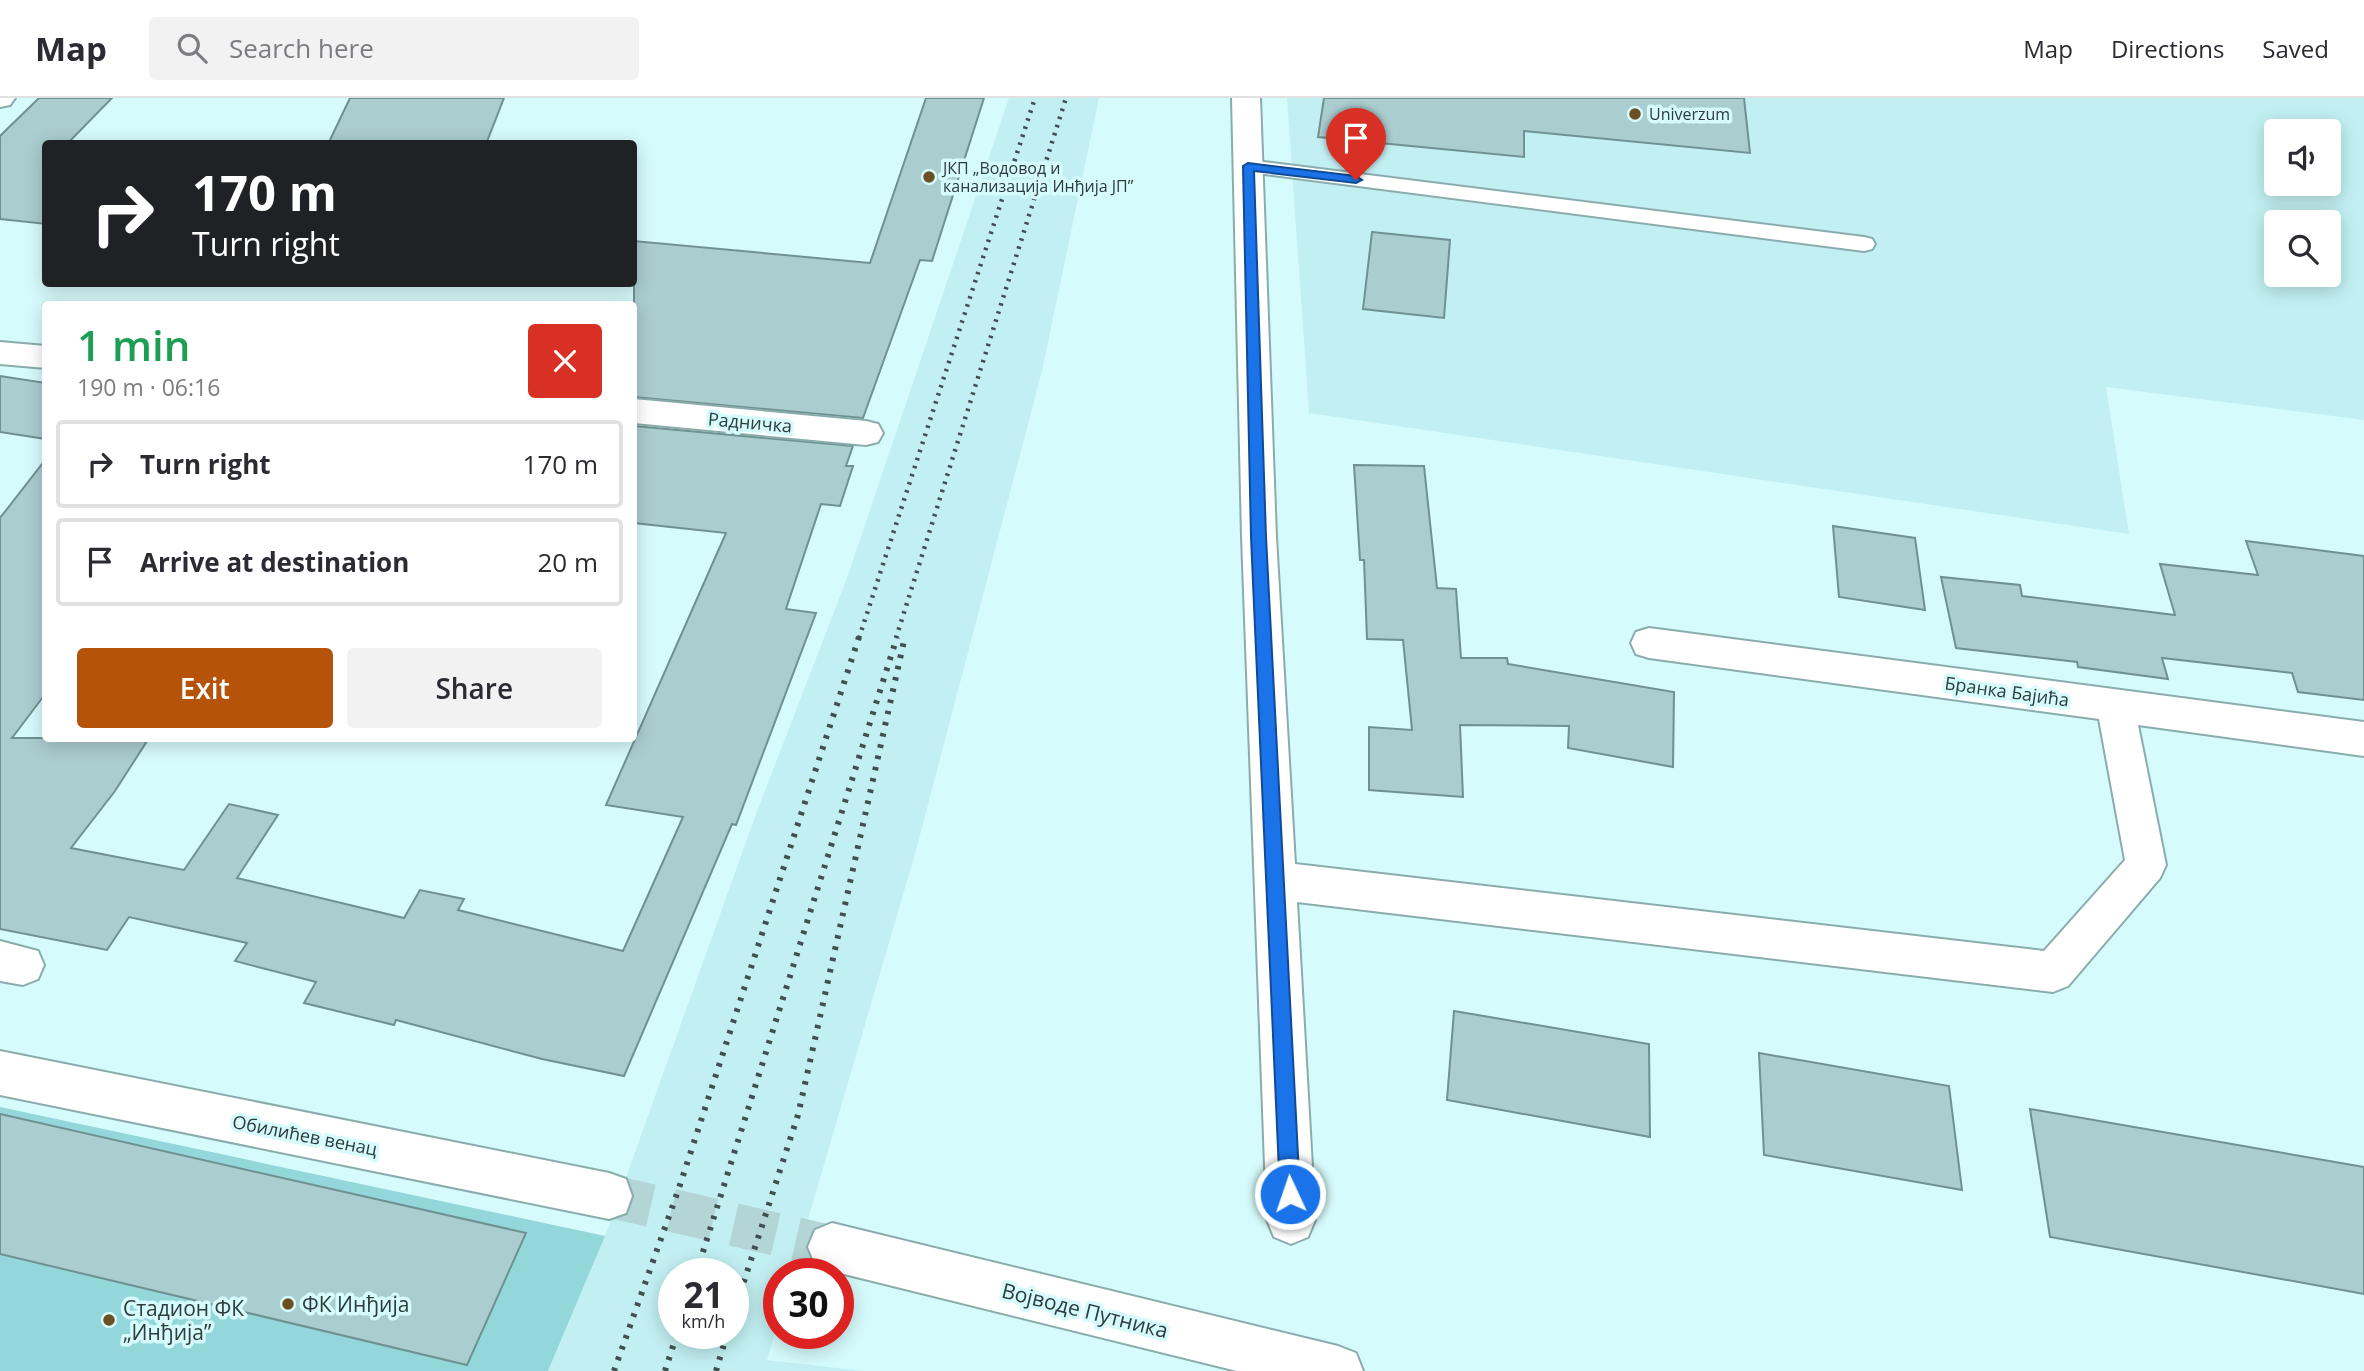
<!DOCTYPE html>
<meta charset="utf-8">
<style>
:root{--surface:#fff;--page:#f2f2f3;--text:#2b2b33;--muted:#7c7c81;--line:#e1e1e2;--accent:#b45309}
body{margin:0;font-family:"Open Sans",sans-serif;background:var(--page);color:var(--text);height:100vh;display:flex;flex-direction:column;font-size:26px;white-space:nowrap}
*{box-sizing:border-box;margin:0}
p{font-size:23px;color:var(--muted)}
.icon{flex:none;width:38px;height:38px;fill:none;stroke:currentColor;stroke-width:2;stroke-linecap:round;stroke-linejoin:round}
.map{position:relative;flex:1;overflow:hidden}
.sheet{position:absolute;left:42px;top:203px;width:595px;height:441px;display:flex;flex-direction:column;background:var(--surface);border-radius:7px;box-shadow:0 4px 18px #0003}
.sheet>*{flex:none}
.banner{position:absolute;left:42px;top:42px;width:595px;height:147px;border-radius:7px;box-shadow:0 4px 18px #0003;background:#202124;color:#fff;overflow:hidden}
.buttons{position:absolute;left:2264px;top:21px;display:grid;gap:14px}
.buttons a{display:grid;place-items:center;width:77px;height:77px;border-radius:7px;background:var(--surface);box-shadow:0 4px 18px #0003;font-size:35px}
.speed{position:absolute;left:658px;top:1160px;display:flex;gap:14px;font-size:35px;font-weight:700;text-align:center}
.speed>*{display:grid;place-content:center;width:91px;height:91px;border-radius:50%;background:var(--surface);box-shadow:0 4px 18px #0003;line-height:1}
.speed small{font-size:18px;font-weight:400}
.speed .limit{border:10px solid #d22;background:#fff;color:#111}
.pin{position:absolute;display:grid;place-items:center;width:60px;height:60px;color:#fff;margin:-72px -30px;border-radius:50% 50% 50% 0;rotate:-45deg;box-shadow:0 0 7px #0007}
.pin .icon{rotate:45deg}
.me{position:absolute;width:77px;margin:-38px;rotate:357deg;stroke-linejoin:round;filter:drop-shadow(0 0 5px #0008)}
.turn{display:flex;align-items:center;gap:24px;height:147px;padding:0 35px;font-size:32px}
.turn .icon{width:91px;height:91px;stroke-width:2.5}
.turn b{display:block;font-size:49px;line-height:60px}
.round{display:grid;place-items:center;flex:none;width:74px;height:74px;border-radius:7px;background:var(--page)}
.head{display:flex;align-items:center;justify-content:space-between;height:119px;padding:0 35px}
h1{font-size:42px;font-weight:600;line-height:52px;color:#1e9e55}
.action{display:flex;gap:14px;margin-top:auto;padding:14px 35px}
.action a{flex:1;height:80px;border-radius:7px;background:var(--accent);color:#fff;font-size:28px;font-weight:600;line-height:80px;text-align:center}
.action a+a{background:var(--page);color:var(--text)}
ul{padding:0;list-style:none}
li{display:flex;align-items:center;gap:21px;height:88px;margin:0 14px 10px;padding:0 21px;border:4px solid var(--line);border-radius:7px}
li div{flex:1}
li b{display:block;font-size:26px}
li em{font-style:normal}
header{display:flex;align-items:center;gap:42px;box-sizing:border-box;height:98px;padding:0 35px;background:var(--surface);border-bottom:2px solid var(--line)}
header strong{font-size:33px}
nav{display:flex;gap:38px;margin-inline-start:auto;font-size:24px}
.search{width:490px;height:63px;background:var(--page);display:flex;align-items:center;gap:18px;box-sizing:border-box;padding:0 24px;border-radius:7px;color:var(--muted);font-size:26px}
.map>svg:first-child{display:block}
.built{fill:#c2f0f2;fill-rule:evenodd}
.green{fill:#93d7da}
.building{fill:#aacdcf;stroke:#709192;stroke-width:2}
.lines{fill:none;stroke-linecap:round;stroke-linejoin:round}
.secondary-tunnel{stroke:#b4d5d6;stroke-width:43;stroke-dasharray:43 21;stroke-linecap:butt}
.lane-casing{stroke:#8aacad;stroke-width:4}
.street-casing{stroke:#8aacad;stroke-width:4}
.secondary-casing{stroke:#8aacad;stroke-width:4}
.lane{fill:#fff;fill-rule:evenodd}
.street{fill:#fff;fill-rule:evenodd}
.secondary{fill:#fff;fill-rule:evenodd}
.rail-far1{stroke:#405051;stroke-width:4.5;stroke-dasharray:2.5 6;stroke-linecap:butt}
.rail{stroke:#405051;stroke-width:6;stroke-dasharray:3.5 8;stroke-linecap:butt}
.route{fill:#1a73e8;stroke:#114b97;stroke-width:2}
.poi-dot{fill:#6d4f23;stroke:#d6fbfc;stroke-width:2.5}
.labels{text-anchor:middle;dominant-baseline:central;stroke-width:7;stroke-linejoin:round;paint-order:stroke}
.far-poi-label{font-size:16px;fill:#2e3c3c;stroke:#d6fbfc;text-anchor:start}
.street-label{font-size:18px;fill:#2e3c3c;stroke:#d6fbfc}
.near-poi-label{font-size:21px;fill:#2e3c3c;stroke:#d6fbfc;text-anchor:start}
.near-street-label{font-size:21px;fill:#2e3c3c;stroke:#d6fbfc}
</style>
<header>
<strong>Map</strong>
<div class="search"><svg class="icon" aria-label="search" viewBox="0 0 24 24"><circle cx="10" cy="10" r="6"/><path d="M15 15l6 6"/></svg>Search here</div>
<nav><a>Map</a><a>Directions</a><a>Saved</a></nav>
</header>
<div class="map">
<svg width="2364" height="1273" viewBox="0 0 2364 1273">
<rect width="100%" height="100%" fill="#d6fbfc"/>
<g class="built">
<path d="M 1009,0 L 1099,0 L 1042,273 L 915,756 L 792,1176 L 779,1176 L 779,1221 L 767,1262 L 863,1273 L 548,1273 L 605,1138 L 756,716 L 847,480 ZM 674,1176 L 733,1176 L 733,1236 L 674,1236 Z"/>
<path d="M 1287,0 L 2364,0 L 2364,322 L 2106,289 L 2129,436 L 1309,315 ZM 2277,33 L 2329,33 L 2329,86 L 2277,86 ZM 2277,124 L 2329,124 L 2329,177 L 2277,177 Z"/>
</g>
<polygon class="green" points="0,1009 605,1138 548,1273 0,1273"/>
<g class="building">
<polygon points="39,0 112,0 67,46 46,46 46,126 0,121 0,38"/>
<polygon points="350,0 504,0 486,46 328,46"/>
<polygon points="926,0 984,0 932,163 920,162 863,320 634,299 634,143 870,165"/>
<polygon points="1324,0 1744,0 1750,55 1524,33 1524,59 1318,39"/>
<polygon points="1372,134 1450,142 1444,220 1363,211"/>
<polygon points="0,278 46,285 46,341 0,334"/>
<polygon points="634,328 853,348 846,368 853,368 840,408 821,406 786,511 816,515 736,727 732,726 624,978 542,961 396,922 394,927 304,905 316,884 235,863 247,845 129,819 107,852 0,831 0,420 46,361 46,595 12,640 149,640 115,693 71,750 184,772 229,706 278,717 237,780 404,820 420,792 464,801 458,812 623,853 683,719 606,707 726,435 634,425"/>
<polygon points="1354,367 1424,368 1437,490 1456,491 1461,560 1507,560 1508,566 1674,594 1673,669 1568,650 1569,628 1460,627 1463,699 1369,692 1369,629 1412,632 1403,542 1367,541 1364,462 1360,462"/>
<polygon points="1833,428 1915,440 1925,512 1839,499"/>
<polygon points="2246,443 2364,458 2364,602 2298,594 2292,575 2162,560 2168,581 2078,569 2077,564 1956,550 1941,479 2020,487 2022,498 2175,517 2160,466 2258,477"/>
<polygon points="1454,913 1649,946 1650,1039 1447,1002"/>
<polygon points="1759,955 1949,988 1962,1092 1764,1057"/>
<polygon points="2030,1011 2364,1069 2364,1196 2050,1139"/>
<polygon points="0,1016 526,1135 467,1267 0,1156"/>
</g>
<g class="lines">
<polyline class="secondary-tunnel" points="609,1098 832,1149"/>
<g class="lane-casing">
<polygon id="lane" points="1248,62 1864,139 1872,141 1875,146 1872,151 1864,153 1241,73 1238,68 1241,63"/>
</g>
<g class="street-casing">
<g id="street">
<polygon points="0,0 15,0 10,7 0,9"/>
<polygon points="1232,0 1260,0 1276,439 1295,766 2044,853 2125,762 2099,621 1649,560 1636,556 1631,545 1636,534 1649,530 2364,624 2364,658 2138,627 2166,767 2160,780 2068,888 2053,894 1297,804 1315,1122 1308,1139 1291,1146 1274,1139 1267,1122 1242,439"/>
<polygon points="0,244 46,248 46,270 0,266"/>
<polygon points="634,301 866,323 878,326 883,335 878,344 866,347 634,325"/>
<polygon points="0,843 38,853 44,867 38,881 23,887 0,883"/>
</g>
</g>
<g class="secondary-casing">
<g id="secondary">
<polygon points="0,953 609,1075 626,1081 632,1098 626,1115 609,1121 0,997"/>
<polygon points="832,1125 1338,1248 1356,1255 1363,1273 1237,1273 832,1173 815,1166 808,1149 815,1132"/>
</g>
</g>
<use href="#lane" class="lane"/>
<use href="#street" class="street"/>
<use href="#secondary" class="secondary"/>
<g class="rail-far1">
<polyline points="859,540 1035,0"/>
<polyline points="896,540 1066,0"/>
</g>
<g class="rail">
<polyline points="696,1176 897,539"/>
<polyline points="733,1217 798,1017 904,543"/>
<polyline points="614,1273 679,1090 859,539"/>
<polyline points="665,1273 677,1236"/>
<polyline points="716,1273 727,1236"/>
</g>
</g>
<polygon class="route" points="1248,65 1356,78 1362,82 1356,85 1254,73 1266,439 1300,1096 1297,1102 1290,1105 1283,1102 1280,1096 1251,439 1243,68"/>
<g class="poi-dot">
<circle cx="1635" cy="16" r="7"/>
<circle cx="929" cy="79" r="7"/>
<circle cx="288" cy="1206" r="7"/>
<circle cx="109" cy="1222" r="7"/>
</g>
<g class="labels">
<g class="far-poi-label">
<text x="1649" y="16">Univerzum</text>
<text x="943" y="70">ЈКП „Водовод и<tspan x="943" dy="18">канализација Инђија ЈП”</tspan></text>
</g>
<g class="street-label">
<text transform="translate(750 324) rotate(5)">Радничка</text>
<text transform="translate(2007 593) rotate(8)">Бранка Бајића</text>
<text transform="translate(305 1037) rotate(11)">Обилићев венац</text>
</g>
<g class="near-poi-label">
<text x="302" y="1206">ФК Инђија</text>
<text x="123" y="1210">Стадион ФК<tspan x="123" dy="24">„Инђија”</tspan></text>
</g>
<g class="near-street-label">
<text transform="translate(1085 1212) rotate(14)">Војводе Путника</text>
</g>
</g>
</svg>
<div class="buttons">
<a><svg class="icon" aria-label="sound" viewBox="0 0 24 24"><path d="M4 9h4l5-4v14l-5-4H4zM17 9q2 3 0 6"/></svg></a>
<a><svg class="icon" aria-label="search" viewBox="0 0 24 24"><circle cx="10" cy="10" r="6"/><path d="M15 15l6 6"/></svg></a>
</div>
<div class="speed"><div>21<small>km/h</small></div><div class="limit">30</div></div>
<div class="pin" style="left:1356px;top:82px;background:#d93025"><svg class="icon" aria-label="arrive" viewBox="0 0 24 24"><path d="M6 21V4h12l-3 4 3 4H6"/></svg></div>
<svg class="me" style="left:1290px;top:1096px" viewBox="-20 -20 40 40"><circle r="17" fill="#1a73e8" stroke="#fff" stroke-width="3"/><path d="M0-11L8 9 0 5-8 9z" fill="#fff"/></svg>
<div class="banner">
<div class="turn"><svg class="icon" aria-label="right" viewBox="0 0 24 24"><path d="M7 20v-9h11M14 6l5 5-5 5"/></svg><div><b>170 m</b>Turn right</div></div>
</div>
<section class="sheet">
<div class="head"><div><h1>1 min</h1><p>190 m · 06:16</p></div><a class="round" style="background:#d93025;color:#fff"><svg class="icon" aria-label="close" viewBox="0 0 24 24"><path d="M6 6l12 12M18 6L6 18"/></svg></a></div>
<ul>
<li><svg class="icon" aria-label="right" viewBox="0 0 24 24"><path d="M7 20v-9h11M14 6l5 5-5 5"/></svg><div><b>Turn right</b></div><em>170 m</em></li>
<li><svg class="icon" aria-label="arrive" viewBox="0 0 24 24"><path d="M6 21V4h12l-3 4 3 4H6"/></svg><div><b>Arrive at destination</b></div><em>20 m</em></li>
</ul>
<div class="action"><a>Exit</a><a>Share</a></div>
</section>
</div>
